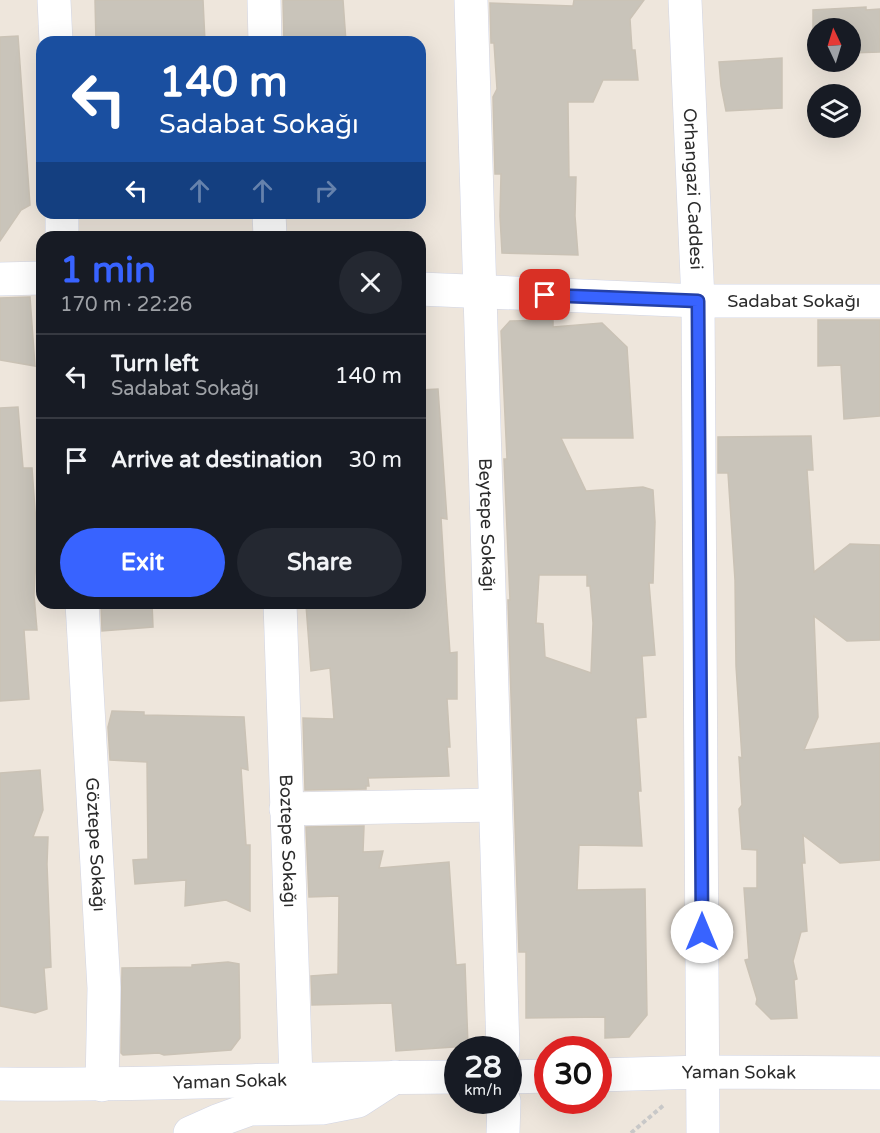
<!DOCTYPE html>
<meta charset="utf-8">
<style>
:root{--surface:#171b24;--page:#242831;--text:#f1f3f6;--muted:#9ea1a6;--line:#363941;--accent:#3863ff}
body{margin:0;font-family:"Varela Round",sans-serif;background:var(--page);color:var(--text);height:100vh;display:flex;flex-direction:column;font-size:22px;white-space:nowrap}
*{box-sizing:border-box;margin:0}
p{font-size:20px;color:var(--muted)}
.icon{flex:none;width:33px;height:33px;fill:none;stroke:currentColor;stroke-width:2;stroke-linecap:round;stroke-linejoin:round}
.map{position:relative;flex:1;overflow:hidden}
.panel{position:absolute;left:36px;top:231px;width:390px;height:378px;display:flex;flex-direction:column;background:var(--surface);border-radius:18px;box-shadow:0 6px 24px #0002}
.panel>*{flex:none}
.guide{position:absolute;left:36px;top:36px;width:390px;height:183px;border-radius:18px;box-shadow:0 6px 24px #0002;background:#1a4fa0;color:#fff;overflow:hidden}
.needle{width:39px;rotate:356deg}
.fabs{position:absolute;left:807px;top:18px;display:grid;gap:12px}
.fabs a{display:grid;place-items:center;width:54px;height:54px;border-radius:50%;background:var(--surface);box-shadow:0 6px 24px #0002;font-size:30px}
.speed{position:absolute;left:444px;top:1036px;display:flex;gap:12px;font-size:30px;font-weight:700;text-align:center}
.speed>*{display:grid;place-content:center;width:78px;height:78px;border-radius:50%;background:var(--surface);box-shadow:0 6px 24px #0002;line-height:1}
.speed small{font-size:15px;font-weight:400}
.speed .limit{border:9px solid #d22;background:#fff;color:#111}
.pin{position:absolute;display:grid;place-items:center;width:51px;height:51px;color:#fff;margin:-26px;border-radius:12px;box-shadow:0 3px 9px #0006}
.me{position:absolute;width:66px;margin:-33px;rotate:0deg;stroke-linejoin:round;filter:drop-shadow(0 0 4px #0008)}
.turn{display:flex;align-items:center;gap:21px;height:126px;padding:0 24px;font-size:27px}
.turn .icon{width:78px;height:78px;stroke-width:2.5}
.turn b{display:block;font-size:42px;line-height:51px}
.lanes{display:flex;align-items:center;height:57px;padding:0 24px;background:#0003;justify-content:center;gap:30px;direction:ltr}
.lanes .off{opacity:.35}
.round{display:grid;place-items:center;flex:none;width:63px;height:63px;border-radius:32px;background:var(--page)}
.head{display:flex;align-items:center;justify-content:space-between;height:102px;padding:0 24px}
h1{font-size:36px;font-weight:800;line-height:45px;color:var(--accent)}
.button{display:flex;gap:12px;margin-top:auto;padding:12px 24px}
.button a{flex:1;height:69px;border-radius:36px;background:var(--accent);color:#fff;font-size:24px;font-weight:800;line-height:69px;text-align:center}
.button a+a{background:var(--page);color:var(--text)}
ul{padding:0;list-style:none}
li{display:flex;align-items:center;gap:18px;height:84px;padding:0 24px;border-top:2px solid var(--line)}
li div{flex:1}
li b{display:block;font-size:22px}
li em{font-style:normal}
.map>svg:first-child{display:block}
.building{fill:#c9c4ba;stroke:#cac2b5;stroke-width:1.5;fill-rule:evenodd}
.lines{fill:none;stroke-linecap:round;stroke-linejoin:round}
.minor-casing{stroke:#d1d5e5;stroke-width:34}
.path{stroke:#c8c8c8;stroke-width:4;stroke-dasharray:4.5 3;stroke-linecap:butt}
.minor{stroke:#fff;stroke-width:33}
.route-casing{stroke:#2440a6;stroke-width:15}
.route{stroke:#3863ff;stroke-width:10}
.labels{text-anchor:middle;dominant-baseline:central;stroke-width:6;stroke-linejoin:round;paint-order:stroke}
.street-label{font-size:18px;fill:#2b2b2b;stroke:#fff}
</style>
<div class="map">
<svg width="880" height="1133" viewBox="0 0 880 1133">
<rect width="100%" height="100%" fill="#eee6dc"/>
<g class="building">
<polygon points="95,0 203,0 205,42 96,42"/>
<polygon points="283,0 343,0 346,42 284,42"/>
<polygon points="574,0 644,0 630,19 632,50 635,50 638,80 603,80 593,102 568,102 569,177 576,177 575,216 578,255 502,253 500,216 501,174 495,174 493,97 497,89 494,43 491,43 490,3 573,6"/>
<polygon points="866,7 866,10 880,9 880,52 850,53 850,28 818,28 818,54 813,54 813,10"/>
<polygon points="18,36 30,205 21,210 0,241 0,37"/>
<polygon points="782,58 782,108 726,111 721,86 719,62"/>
<polygon points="30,297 35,366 0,360 0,298"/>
<path d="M 553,320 L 553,327 L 602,323 L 627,347 L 633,438 L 561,438 L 586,491 L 643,487 L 653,490 L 655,522 L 653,583 L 649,583 L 655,655 L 642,656 L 646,717 L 636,718 L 641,791 L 638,791 L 642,846 L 579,845 L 577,890 L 645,889 L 647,1015 L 629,1037 L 605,1038 L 605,1017 L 526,1018 L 526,952 L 519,952 L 508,600 L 510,600 L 504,459 L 507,459 L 501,331 L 510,321 ZM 539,575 L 587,575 L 587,586 L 590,586 L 593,623 L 591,673 L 545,657 L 543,624 L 536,623 Z"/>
<polygon points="818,320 880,320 880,416 844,419 841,365 818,366"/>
<polygon points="438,389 447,519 441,518 445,583 450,653 457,652 457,699 447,699 450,747 447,747 449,776 368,778 369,786 366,786 366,789 305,790 303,718 334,719 330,668 311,671 306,605 339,603 420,603 420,390"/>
<polygon points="18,407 23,468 32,468 37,537 34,595 37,630 24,630 29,699 0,701 0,408"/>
<polygon points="811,436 813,470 807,470 814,572 850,544 880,545 880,640 847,641 814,616 818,717 804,750 880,743 880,860 840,863 803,835 805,863 802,863 807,931 801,932 793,961 797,979 794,980 797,1018 771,1019 756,1004 757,999 745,960 749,959 744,888 757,888 757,850 742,849 739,809 742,805 739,757 742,758 736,666 735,580 728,473 718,473 718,437"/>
<polygon points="101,603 152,603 153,627 102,631"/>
<polygon points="112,711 144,712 144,715 244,717 248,770 241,768 246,845 250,845 250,911 226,900 185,906 186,880 135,884 133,860 148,859 147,762 110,760 108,727"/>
<polygon points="40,770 43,810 33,837 48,837 47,864 51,967 44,968 47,1009 35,1013 0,1006 0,773"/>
<polygon points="364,826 363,852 383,851 379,868 449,862 456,965 465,964 468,1046 396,1051 392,1003 312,1005 311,976 338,974 339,896 309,897 306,827"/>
<polygon points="228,962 239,964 240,1038 231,1050 164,1055 159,1053 123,1055 121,1053 122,968 192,967 192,965"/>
</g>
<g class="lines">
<g class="minor-casing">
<g id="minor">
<polyline points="54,0 56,42"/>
<polyline points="264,0 265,42"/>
<path id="s1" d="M 471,0 L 503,1050"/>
<path id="s2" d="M 685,0 L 698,301 L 703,1133"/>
<polyline points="62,213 62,237"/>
<polyline points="269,213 270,237"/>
<polyline points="0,279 42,278"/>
<path id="s3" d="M 420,289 L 698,301 L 880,301"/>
<path id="s4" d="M 82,603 L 104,988 L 102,1085"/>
<path id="s5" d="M 280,603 L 296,1079"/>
<polyline points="286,809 495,805"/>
<path id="s6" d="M 598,1075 L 703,1072 L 880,1073"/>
<polyline points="508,1077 548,1076"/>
<path id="s7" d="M 0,1084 C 153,1086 305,1077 458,1077"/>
<polyline points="190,1133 217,1121 250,1109 322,1108 358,1101 395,1077"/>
<polyline points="503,1133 504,1101"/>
</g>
</g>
<polyline class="path" points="631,1133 665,1104"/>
<use href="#minor" class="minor"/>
</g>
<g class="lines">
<g class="route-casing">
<polyline id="route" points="545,295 698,301 702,932"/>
</g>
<use href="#route" class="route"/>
</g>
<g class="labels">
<g class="street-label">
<text stroke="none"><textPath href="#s2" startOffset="189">Orhangazi Caddesi</textPath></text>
<text stroke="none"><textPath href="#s3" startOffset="374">Sadabat Sokağı</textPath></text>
<text stroke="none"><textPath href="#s1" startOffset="525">Beytepe Sokağı</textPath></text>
<text stroke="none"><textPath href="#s5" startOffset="238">Boztepe Sokağı</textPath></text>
<text stroke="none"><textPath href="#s4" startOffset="242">Göztepe Sokağı</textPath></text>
<text stroke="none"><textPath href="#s6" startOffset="141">Yaman Sokak</textPath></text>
<text stroke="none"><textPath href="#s7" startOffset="230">Yaman Sokak</textPath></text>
</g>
</g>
</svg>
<div class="fabs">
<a><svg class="needle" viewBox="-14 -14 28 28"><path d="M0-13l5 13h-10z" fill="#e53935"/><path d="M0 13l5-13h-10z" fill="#9ea1a6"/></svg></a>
<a><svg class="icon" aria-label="layers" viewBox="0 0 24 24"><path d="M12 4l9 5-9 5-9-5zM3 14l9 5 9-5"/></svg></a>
</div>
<div class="speed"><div>28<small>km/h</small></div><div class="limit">30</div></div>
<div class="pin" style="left:545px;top:295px;background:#d93025"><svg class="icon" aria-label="arrive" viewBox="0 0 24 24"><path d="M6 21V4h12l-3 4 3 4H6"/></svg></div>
<svg class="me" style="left:702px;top:932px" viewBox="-20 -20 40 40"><circle r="19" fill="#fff"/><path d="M0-13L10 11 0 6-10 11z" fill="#3863ff"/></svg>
<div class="guide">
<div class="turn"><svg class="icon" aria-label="left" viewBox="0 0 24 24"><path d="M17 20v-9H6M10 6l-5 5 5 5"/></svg><div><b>140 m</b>Sadabat Sokağı</div></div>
<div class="lanes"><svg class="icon" aria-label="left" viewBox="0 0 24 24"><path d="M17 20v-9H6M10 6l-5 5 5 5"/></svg><svg class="icon off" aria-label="ahead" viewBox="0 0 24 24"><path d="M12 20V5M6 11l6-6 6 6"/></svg><svg class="icon off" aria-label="ahead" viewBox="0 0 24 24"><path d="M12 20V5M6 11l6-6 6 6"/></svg><svg class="icon off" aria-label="right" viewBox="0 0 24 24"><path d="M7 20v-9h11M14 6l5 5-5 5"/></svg></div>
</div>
<section class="panel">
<div class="head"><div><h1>1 min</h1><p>170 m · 22:26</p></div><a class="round"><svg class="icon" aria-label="close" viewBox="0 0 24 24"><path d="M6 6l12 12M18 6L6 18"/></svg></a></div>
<ul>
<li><svg class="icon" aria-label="left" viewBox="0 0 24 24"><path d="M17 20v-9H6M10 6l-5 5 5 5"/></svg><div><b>Turn left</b><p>Sadabat Sokağı</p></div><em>140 m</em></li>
<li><svg class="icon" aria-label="arrive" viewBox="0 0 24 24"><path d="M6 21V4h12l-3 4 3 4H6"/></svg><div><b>Arrive at destination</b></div><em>30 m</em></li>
</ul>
<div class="button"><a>Exit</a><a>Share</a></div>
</section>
</div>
